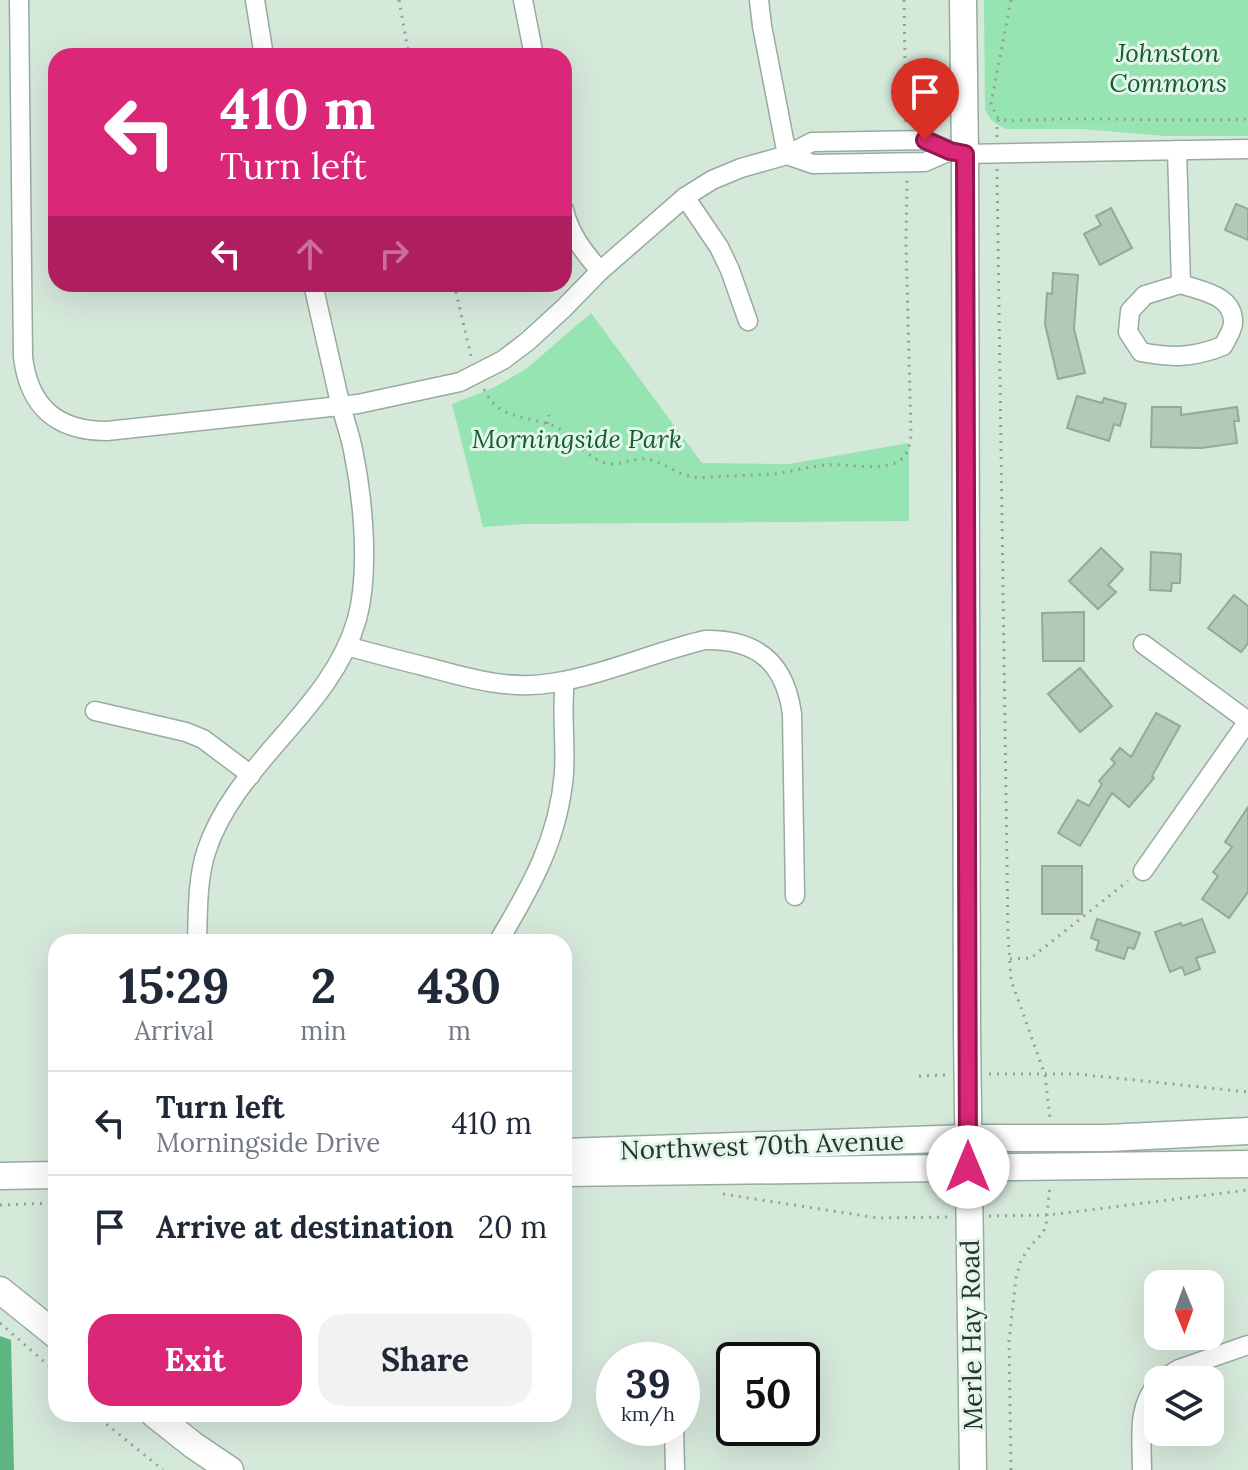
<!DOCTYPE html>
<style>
:root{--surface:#fff;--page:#f2f2f3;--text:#1f2937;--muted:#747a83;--line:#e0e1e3;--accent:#db2777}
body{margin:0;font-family:Lora,serif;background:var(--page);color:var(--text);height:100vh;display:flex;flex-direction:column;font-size:30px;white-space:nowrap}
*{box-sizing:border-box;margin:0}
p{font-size:26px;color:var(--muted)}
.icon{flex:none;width:44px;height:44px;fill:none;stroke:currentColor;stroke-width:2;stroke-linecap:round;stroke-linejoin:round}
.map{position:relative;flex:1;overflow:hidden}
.drawer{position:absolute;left:48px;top:934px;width:524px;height:488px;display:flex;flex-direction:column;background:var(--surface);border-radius:24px;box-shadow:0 8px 32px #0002}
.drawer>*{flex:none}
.banner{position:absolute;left:48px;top:48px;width:524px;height:244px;border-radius:24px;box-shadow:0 8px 32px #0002;background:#db2777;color:#fff;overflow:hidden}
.needle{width:52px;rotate:179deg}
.buttons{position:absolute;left:1144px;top:1270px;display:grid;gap:16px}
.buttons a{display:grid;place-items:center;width:80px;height:80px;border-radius:16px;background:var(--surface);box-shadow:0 8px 32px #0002;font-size:40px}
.speed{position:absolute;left:596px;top:1342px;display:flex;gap:16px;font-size:40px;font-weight:700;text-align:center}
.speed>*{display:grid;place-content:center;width:104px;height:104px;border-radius:50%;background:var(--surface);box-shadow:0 8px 32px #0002;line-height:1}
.speed small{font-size:20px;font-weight:400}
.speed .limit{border:4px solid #111;border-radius:12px;background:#fff;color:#111}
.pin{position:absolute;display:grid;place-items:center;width:68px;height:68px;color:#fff;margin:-82px -34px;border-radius:50% 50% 50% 0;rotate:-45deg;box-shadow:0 0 8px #0007}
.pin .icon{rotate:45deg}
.me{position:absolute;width:88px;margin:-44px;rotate:0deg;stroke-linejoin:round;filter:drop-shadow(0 0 6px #0008)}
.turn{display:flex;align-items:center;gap:28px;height:168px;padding:0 40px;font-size:36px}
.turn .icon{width:104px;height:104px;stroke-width:2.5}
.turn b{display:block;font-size:56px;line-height:68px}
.lanes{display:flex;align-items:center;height:76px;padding:0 40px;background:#0003;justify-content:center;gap:40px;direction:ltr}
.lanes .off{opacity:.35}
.eta{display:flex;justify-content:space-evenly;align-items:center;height:136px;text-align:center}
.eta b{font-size:48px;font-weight:800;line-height:56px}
.cta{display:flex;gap:16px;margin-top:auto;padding:16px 40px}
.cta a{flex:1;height:92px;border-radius:24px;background:var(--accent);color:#fff;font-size:32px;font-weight:800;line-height:92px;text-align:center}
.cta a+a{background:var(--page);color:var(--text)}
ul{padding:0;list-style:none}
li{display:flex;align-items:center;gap:24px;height:104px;padding:0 40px;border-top:2px solid var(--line)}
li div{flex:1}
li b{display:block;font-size:30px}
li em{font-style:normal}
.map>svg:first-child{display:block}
.green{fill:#95e4b1}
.forest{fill:#5db581}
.building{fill:#b4c8ba;stroke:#95a89b;stroke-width:2}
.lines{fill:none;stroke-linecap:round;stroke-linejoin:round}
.minor-casing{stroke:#98ab9e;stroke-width:21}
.secondary-casing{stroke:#98ab9e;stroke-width:29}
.path{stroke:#93a297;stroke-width:3;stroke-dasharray:2 6;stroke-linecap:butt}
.minor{stroke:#fff;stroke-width:18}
.secondary{stroke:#fff;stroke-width:26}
.route-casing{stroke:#8e194d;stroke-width:20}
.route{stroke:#db2777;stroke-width:14}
.labels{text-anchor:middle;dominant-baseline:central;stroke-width:6;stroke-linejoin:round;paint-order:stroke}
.park-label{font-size:26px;font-style:italic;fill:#185936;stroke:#e2f7e9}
.street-label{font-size:26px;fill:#2b332e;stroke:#e2f7e9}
</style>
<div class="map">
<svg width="1248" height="1470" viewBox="0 0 1248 1470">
<rect width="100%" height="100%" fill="#d5e9db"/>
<g class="green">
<path d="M 984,0 L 1248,0 L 1248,136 L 1165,136 L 1083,129 L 1007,129 C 996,125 990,121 985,109 Z"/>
<polygon points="591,313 702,463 789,464 909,443 909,521 523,524 483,527 452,404 493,388 526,369"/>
</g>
<polygon class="forest" points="0,1336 11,1340 14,1470 0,1470"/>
<g class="building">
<polygon points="1236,204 1248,209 1248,240 1225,230"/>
<polygon points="1111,208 1132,248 1100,265 1084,234 1101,225 1096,216"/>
<polygon points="1053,273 1078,275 1074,329 1085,373 1058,379 1045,324 1047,293 1052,294"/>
<polygon points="1077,396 1102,403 1104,398 1126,404 1120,426 1114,424 1109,441 1067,428"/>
<polygon points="1152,407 1181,407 1181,415 1237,407 1239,421 1234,421 1237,443 1202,448 1151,447"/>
<polygon points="1101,548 1123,569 1108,585 1116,592 1098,609 1069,581"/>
<polygon points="1151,552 1181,554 1180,583 1172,583 1171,591 1150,590"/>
<polygon points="1234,595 1248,606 1248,643 1241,652 1208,628"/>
<polygon points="1084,612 1084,661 1043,661 1042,613"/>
<polygon points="1080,668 1112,706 1080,732 1048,694"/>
<polygon points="1156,713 1180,726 1152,776 1154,778 1129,807 1112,793 1080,846 1058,833 1078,800 1089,806 1102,784 1099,781 1115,763 1111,759 1120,748 1131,757"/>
<polygon points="1248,807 1248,892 1229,918 1202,899 1218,876 1213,872 1232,847 1225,842"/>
<rect x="1042" y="866" width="40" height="48"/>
<polygon points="1097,919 1140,933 1134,949 1128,947 1124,959 1096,950 1099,941 1091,938"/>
<polygon points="1202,919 1215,952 1196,958 1200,969 1185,975 1182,967 1170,972 1155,932 1181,923 1182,926"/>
</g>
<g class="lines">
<g class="minor-casing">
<g id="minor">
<path d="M 19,0 L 23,357 C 29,406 56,431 107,431 L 358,404 L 460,382 L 503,360 L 528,341 L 564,308 L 600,271 L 685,197 L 712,180 L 741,168 L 787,155 L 762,26 L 759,0"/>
<polyline points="255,0 264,56"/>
<polyline points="523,0 534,56"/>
<path d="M 1177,150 L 1181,284 L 1145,295 L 1130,311 L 1128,332 L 1141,352 C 1172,358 1192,358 1223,346 C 1226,340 1233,330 1233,323 C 1234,295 1201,291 1181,284"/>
<polyline points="950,151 925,162 813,164 787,155 812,142 925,140 950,151 965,154 1248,149"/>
<polyline points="685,197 719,247 730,270 748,321"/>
<path d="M 564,210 C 570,235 584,252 600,271"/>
<polyline points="1143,644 1248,721"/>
<path d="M 347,646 C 375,654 403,661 431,668 C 471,679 510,690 552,683 C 604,675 654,652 705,640 C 757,639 785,662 792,714 L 795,896"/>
<polyline points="95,711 186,732 203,739 251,775"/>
<polyline points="1143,871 1248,721"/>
<path d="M 197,942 C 198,912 197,881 206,852 C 235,762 331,711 357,619 C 370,571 363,498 353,450 C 350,434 344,418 340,403 C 331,363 322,324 313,284"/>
<path d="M 498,942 C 531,887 559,838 564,773 C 566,742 561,711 565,681"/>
<polyline points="1161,1380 1179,1369 1248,1345"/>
<polyline points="674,1428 675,1470"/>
<path d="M 1142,1470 C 1142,1440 1136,1407 1158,1383"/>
</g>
</g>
<g class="secondary-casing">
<g id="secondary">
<polyline points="963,0 965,154 967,1034 973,1470"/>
<polyline points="564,1152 968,1138 1107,1138 1248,1131"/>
<polyline points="564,1173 1248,1164"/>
<polyline points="0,1176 56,1175"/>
<polyline points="0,1290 56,1335"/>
<polyline points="154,1414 193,1445 230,1470"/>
</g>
</g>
<g class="path">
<polyline points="399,0 409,56"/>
<polyline points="904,0 906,124"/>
<path d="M 1011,0 L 991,104 L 997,117 L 1008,121 C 1088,116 1168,122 1248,119"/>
<polyline points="997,137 997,122 1000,118"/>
<polyline points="997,169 1008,935 1011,980 1045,1075 1050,1119"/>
<polyline points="454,284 471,356"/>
<path d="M 484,389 C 498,421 529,415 556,427 C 575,436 583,456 605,463 C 619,467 633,457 647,459 C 663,462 677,474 693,477 C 703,478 714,477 724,476 C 740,476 757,475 773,474 C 791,472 809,466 827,465 C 848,463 874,471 895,463 C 907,459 911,445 911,433 L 906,243 L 907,180"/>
<polyline points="547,424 549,415"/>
<polyline points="1010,959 1031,958 1128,881"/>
<polyline points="989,1074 1077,1074 1248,1092"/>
<polyline points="919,1076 945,1075"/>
<polyline points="723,1194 878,1218 950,1217"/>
<polyline points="0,1205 56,1203"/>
<polyline points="989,1216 1048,1215 1248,1190"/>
<polyline points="0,1323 56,1372"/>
<polyline points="94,1414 163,1470"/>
<polyline points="1011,1470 1009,1341 1016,1278 1021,1260 1031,1245 1043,1233 1046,1225 1050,1186"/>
</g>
<use href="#minor" class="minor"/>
<use href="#secondary" class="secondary"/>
</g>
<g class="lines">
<g class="route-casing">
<polyline id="route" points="925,140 950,151 965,154 968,1167"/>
</g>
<use href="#route" class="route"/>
</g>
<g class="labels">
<g class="park-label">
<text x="1168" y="52">Johnston<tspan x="1168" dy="30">Commons</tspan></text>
<text x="577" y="438">Morningside Park</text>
</g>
<g class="street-label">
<text transform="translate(762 1145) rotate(-2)">Northwest 70th Avenue</text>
<text transform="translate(971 1335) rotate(-91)">Merle Hay Road</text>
</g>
</g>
</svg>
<div class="buttons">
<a><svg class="needle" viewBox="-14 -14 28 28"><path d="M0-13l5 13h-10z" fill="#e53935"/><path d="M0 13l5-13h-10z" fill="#747a83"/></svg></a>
<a><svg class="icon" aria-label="layers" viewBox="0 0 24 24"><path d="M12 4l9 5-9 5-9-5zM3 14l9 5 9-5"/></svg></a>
</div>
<div class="speed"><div>39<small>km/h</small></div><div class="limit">50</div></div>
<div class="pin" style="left:925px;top:140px;background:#d93025"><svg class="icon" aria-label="arrive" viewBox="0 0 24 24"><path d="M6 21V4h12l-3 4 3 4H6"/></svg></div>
<svg class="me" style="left:968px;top:1167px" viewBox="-20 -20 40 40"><circle r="19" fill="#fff"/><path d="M0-13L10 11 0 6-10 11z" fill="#db2777"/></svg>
<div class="banner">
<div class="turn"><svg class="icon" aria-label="left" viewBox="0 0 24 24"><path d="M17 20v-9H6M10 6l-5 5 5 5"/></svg><div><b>410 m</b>Turn left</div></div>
<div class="lanes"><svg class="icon" aria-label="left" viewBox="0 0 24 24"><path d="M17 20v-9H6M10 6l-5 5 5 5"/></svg><svg class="icon off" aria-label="ahead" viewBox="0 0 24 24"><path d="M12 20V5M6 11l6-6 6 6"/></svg><svg class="icon off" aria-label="right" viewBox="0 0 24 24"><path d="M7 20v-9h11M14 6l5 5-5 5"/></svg></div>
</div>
<section class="drawer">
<div class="eta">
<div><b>15:29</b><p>Arrival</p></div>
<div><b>2</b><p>min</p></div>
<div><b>430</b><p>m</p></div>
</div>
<ul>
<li><svg class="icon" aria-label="left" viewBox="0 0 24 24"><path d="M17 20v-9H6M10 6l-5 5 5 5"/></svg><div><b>Turn left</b><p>Morningside Drive</p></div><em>410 m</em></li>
<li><svg class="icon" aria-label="arrive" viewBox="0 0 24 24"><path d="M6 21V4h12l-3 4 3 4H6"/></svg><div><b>Arrive at destination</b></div><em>20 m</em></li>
</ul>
<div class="cta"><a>Exit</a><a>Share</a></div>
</section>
</div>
